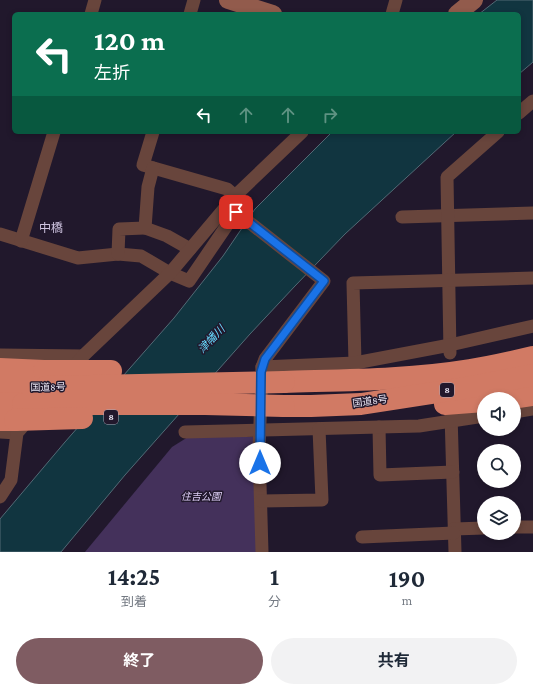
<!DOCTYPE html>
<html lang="ja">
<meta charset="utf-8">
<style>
:root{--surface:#fff;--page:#f2f2f3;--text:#1f2937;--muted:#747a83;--accent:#7f5c62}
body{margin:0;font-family:"Crimson Pro","Noto Sans JP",serif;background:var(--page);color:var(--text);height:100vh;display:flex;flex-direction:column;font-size:15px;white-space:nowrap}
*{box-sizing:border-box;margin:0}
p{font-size:13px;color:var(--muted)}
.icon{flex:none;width:22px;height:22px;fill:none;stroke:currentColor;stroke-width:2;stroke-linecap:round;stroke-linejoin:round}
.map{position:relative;height:552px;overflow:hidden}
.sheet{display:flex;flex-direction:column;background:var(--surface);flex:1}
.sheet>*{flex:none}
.top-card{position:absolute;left:12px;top:12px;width:509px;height:122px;border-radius:6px;box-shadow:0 2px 6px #0003;background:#0b6e4f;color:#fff;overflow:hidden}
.tools{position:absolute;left:477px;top:392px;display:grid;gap:8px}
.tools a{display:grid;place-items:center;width:44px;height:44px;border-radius:50%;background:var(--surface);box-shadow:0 2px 6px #0003;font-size:20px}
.pin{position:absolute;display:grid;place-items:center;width:34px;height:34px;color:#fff;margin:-17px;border-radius:8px;box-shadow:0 2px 6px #0006}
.me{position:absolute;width:44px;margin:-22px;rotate:0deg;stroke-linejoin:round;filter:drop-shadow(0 0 3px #0008)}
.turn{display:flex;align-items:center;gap:14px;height:84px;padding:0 16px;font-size:18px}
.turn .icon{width:52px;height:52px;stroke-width:2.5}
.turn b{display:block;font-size:28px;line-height:34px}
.lanes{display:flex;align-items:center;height:38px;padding:0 16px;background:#0003;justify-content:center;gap:20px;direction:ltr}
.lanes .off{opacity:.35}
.eta{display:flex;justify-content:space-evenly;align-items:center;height:68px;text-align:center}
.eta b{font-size:24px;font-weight:700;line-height:28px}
.primary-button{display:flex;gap:8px;margin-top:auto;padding:8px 16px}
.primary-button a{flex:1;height:46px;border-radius:24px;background:var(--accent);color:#fff;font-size:16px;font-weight:700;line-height:46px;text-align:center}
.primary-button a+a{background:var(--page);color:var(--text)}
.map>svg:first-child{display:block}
.green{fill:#44315b}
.water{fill:#113540;stroke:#526a75}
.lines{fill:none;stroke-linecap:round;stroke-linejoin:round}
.street{stroke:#68453c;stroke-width:13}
.secondary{stroke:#925b4c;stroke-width:18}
.highway{stroke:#d17a64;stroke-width:22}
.highway-bridge{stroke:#d17a64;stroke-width:22}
.route-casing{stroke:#114b97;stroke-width:10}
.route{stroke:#1a73e8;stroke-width:7}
.labels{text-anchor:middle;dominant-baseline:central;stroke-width:3;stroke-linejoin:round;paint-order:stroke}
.shield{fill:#21182c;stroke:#ada7b7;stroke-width:1}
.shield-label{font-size:9px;font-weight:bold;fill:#e9e4f2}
.street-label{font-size:10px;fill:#e9e4f2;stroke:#21182c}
.park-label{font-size:10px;font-style:italic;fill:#ddcdf5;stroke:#21182c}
.water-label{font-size:11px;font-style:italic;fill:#66d7fc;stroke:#21182c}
.quarter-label{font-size:12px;fill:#cec3df;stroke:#21182c}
</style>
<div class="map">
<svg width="533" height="552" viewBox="0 0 533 552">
<rect width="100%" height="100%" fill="#21182c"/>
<polygon class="green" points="188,437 255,437 257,552 85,552 172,447"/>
<g class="water">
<polygon points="497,0 533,0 533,62 519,74 519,14 479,14"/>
<polygon points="332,132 456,132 345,234 295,286 250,334 125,475 61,552 0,552 0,519 65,442 174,318 223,256 255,209"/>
</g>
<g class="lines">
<g class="street">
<polyline points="91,14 95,0"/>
<polyline points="190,14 194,0"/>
<polyline points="392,14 396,0"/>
<polyline points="519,113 533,101"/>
<polyline points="153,132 143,165 227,189 235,196"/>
<polyline points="402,217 533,213"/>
<polyline points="145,228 167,236 190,249"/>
<polyline points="0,234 78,258 118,254 141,256 170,273 189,281 236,212 324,281 265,359 262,367 259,450 262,552"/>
<polyline points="21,241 54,132"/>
<polyline points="118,254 119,229 145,228 148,187 153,168"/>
<polyline points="450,353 447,177 498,132"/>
<polyline points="0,355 83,356"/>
<polyline points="355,363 353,283 533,278"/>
<polyline points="262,367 355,363 450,345 533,326"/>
<polyline points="69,373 83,356 170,273 235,196 302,132"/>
<polyline points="514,412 533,409"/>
<polyline points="451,414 455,552"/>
<polyline points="379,427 380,475 453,472"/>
<polyline points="0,432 17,433"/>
<polyline points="185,432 419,426 484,416"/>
<polyline points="0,497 11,480 17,433 30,418"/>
<polyline points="261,501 322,500 319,429"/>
<polyline points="514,527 533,527"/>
<polyline points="454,529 484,528"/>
<polyline points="362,537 454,533"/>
</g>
<g class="secondary">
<polyline points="228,0 273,14"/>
<polyline points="457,14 474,0"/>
</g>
<g class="highway">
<polyline points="0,369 44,371"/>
<path d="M 284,382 C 346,380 408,380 470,370 C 491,367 512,362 533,357"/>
<polyline points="0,387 46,387"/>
<polyline points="505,399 533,395"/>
<polyline points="0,403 23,404"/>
<polyline points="445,404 484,401"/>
<polyline points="284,406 311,406 361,404 471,387 533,375"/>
<polyline points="0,420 15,420"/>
</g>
<g class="highway-bridge">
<polyline points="44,371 111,371"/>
<polyline points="46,387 284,382"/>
<polyline points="23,404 205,404 284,406"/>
<polyline points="15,420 82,418"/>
</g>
</g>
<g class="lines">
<g class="route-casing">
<polyline id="route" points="236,212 324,281 265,359 261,372 260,463"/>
</g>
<use href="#route" class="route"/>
</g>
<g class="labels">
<g class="shield">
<rect x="440" y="383" width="14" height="14" rx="3"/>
<rect x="104" y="410" width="14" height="14" rx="3"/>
</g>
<g class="shield-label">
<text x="447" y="390">8</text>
<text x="111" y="417">8</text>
</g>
<g class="street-label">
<text transform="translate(48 387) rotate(-1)">国道8号</text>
<text transform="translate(370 401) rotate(-8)">国道8号</text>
</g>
<g class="park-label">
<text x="201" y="496">住吉公園</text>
</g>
<g class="water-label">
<text transform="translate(211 339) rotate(-46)">津幡川</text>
</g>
<g class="quarter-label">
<text x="51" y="228">中橋</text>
</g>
</g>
</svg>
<div class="tools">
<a><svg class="icon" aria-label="sound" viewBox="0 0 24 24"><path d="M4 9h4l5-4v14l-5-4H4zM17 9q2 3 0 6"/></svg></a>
<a><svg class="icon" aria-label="search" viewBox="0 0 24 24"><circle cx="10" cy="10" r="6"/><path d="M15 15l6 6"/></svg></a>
<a><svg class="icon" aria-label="layers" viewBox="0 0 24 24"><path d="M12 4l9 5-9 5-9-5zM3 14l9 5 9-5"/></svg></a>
</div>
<div class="pin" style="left:236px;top:212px;background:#d93025"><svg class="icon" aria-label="arrive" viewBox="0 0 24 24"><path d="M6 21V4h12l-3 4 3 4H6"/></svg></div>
<svg class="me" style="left:260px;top:463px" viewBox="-20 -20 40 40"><circle r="19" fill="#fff"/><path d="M0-13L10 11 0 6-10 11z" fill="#1a73e8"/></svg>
<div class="top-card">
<div class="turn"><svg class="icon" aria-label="left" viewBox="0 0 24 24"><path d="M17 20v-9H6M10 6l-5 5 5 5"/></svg><div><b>120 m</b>左折</div></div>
<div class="lanes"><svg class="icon" aria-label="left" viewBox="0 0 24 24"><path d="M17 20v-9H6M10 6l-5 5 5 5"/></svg><svg class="icon off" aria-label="ahead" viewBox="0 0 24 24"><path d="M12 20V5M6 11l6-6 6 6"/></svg><svg class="icon off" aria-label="ahead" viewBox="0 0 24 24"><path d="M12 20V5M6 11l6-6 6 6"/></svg><svg class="icon off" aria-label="right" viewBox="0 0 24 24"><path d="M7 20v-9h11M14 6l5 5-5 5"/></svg></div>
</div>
</div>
<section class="sheet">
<div class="eta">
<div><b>14:25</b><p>到着</p></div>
<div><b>1</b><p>分</p></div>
<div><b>190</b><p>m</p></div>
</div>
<div class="primary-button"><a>終了</a><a>共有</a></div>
</section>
